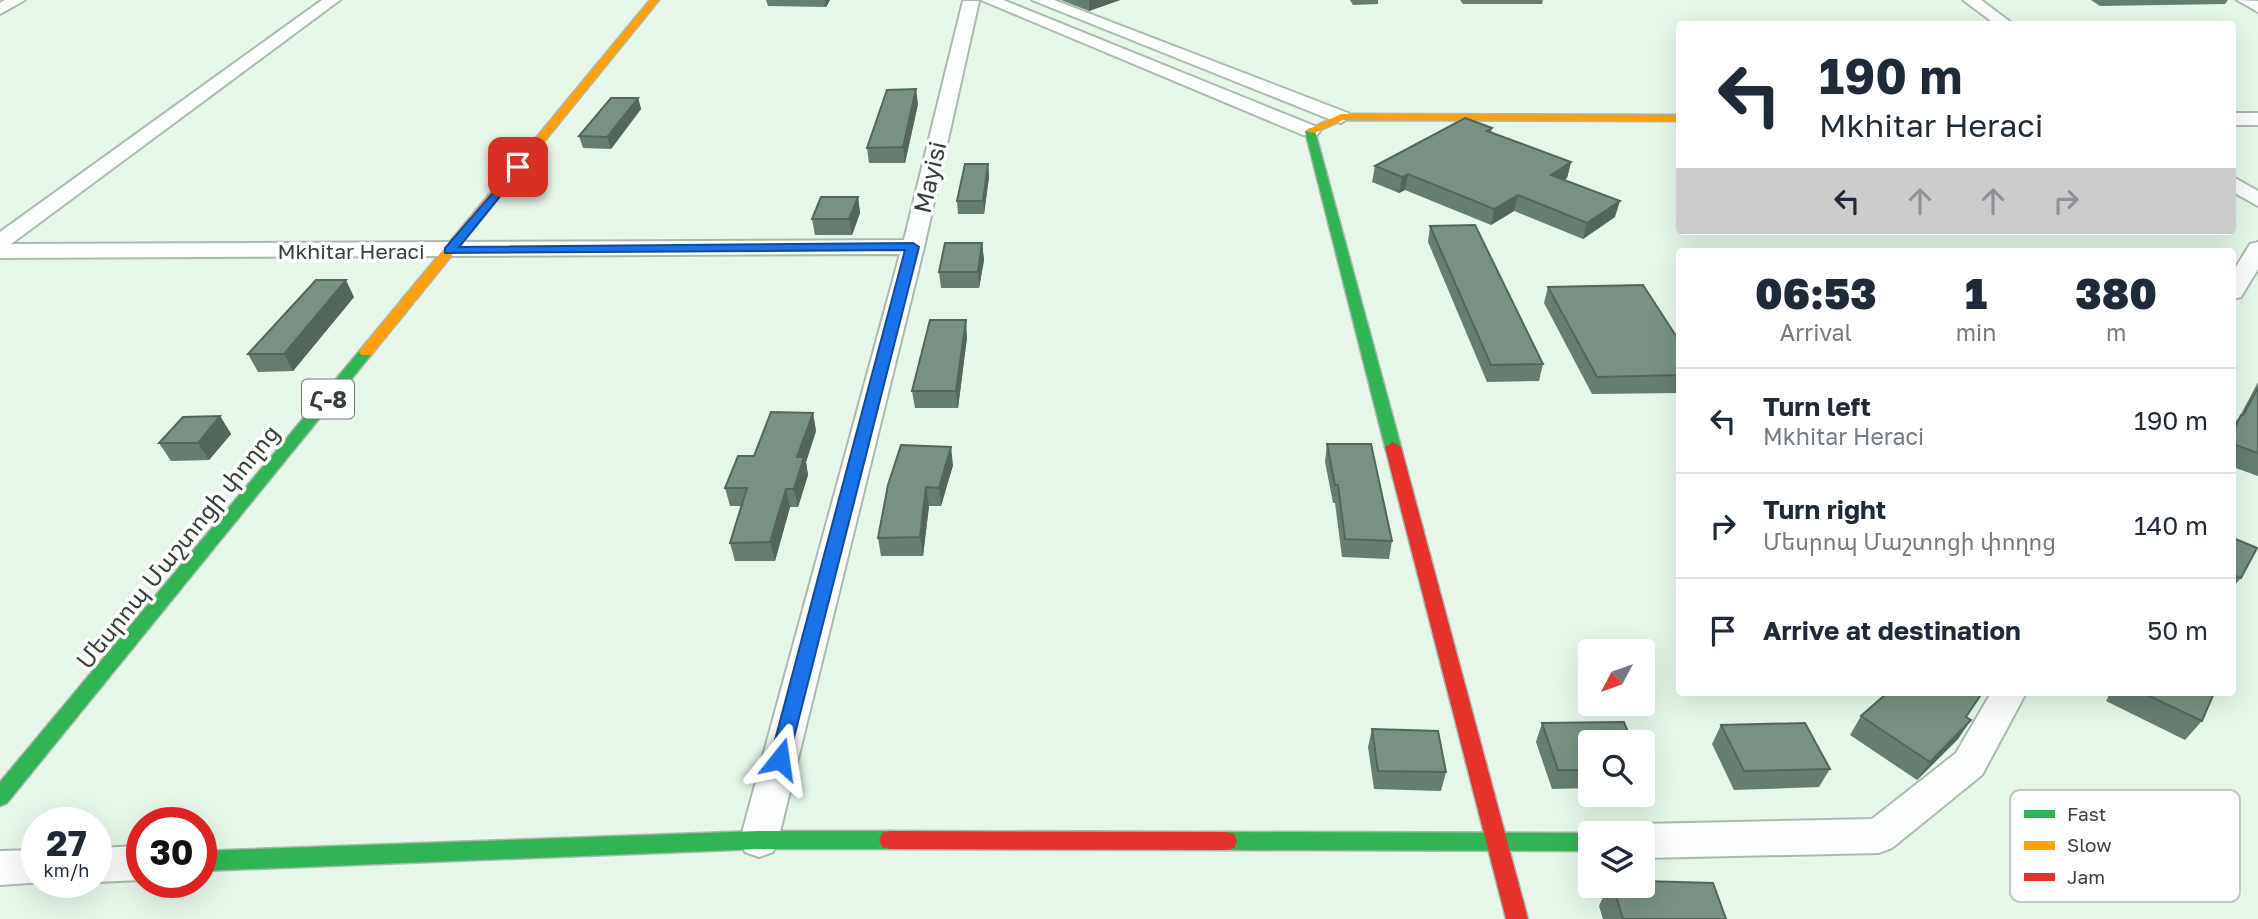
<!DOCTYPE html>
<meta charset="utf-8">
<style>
:root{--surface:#fff;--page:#f6f6f7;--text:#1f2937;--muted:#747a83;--line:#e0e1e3}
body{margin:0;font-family:"Golos Text","Noto Sans Armenian",sans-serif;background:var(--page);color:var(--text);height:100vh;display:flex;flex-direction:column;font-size:26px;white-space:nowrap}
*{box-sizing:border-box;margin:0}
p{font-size:23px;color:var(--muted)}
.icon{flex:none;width:38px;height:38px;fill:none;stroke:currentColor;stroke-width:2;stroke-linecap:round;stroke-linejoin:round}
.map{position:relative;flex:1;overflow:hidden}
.panel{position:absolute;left:1676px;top:248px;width:560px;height:448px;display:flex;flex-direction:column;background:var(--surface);border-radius:7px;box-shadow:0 7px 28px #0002}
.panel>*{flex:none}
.hud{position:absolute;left:1676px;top:21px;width:560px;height:214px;border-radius:7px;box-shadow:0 7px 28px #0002;background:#fff;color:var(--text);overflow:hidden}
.needle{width:46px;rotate:229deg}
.fabs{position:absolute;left:1578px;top:639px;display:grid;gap:14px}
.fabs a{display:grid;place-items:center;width:77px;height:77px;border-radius:7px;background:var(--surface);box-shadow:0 7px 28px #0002;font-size:35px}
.speed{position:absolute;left:21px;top:807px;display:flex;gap:14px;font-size:35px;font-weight:700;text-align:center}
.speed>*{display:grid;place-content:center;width:91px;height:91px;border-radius:50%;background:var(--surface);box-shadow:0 7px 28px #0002;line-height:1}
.speed small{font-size:18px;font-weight:400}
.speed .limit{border:10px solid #d22;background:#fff;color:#111}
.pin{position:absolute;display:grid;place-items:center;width:60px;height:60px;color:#fff;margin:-30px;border-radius:14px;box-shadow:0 4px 10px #0006}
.me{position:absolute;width:77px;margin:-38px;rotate:15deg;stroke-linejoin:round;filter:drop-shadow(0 0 5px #0008)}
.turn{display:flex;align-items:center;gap:24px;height:147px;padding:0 28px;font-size:32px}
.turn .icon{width:91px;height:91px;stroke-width:2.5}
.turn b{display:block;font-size:49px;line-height:60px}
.lanes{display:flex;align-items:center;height:66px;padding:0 28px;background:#0003;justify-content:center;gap:35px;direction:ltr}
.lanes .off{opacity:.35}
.eta{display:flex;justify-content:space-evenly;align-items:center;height:119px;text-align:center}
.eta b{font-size:42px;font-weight:800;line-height:49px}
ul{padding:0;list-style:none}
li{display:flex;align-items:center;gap:21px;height:105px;padding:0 28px;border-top:2px solid var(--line)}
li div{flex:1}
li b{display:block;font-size:26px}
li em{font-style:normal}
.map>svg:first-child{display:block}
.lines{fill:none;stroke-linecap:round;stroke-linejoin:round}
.street-casing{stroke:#acb9af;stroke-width:4}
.fast-casing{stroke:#acb9af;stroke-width:3}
.slow-casing{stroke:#acb9af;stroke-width:3}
.jam-casing{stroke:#acb9af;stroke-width:3}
.street{fill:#fbfefc;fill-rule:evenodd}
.fast{fill:#30b455;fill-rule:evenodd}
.slow{fill:#ff9f0a;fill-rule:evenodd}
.jam{fill:#e5322d;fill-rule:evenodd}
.wall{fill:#677d71}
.shaded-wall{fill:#54665c}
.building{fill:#789183;stroke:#54665c;stroke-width:2}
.route{fill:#1a73e8;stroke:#114b97;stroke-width:2}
.labels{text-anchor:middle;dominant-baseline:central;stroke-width:7;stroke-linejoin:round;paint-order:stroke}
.far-street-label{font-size:21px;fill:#344038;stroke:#fff}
.shield{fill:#fff;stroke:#717974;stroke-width:2}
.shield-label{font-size:23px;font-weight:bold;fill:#344038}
.street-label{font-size:24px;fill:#344038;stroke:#fff}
.key{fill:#fff;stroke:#c2c6c3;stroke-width:2}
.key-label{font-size:19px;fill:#344038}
</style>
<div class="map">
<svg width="2258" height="919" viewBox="0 0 2258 919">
<rect width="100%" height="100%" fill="#e6f7ea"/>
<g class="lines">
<g class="street-casing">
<g id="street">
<polygon points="5,0 25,0 0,14 0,3"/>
<polygon points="322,0 340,0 11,244 904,240 963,1 979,1 924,247 778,840 773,852 759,857 745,852 740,840 900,254 0,258 0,232"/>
<polygon points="981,0 1003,0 1317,127 1320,131 1317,135 1303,135"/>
<polygon points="1032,0 1054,0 1348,113 1350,117 1341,123 1334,121"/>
<polygon points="1963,0 1981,0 2013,24 1995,24"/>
<polygon points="2237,0 2258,1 2258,12"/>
<rect x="2233" y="113" width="25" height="12"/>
<polygon points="2233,177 2258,191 2258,206 2233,192"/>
<polygon points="2258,242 2258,269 2241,297 2233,299 2233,272 2250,244"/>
<polygon points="1991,693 2026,693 1982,775 1892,848 1879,853 1643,858 1643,833 1628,833 1629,829 1643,824 1872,819 1956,753"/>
<polygon points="142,846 142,880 96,882 95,882 96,848"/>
<polygon points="37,850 37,882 44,882 0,885 0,851"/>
</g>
</g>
<g class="fast-casing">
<g id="fast">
<polygon points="1310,128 1315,131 1401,447 1399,450 1387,450 1385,447 1305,131"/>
<polygon points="366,348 373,352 371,355 7,803 0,806 0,782 361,349"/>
<polygon points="759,831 890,831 898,833 901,840 898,847 890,849 759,849 201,871 201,851"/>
<polygon points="1226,832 1591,833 1592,833 1591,851 1226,850 1218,848 1215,841 1218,834"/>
</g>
</g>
<g class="slow-casing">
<g id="slow">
<polygon points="650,0 659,0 371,355 361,355 359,352 361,349"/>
<polygon points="1341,114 1680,115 1680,121 1343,120 1314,133 1305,131"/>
</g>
</g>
<g class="jam-casing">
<g id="jam">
<polygon points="1393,442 1401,447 1528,919 1506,919 1385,447"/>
<polygon points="890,831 1226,832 1234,834 1237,841 1234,848 1226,850 890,849 882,847 879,840 882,833"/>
</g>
</g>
<use href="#street" class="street"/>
<use href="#fast" class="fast"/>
<use href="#slow" class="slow"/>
<use href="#jam" class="jam"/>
</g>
<g class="wall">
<polygon points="766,0 830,0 826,7 768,6"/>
<polygon points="1061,0 1120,0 1089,11"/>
<polygon points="1350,0 1378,0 1378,4 1353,5"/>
<polygon points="1460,0 1543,0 1542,4 1463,4"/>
<polygon points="2091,0 2228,0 2225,4 2100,6"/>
<polygon points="638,98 641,109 611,149 583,148 579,136"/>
<polygon points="918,104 905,163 869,163 867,148"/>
<polygon points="1492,128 1491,133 1571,162 1567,178 1564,180 1615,217 1583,239 1514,211 1491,225 1405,190 1399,193 1372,182 1375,166"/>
<polygon points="988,164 989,177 984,214 958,214 957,201"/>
<polygon points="858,197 860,213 852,235 815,235 812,219"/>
<polygon points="1430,226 1543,364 1539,381 1487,382 1428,242"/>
<polygon points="982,243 984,260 979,288 941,288 939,272"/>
<polygon points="1548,287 1680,342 1680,393 1592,394 1544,303"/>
<polygon points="354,297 293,371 258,372 248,354"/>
<polygon points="967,337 958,408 915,408 912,391"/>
<polygon points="2258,382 2258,476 2233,467 2233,425 2240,416"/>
<polygon points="813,413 816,431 806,462 808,475 798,507 790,507 775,561 735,561 730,543 741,506 730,506 725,488 754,456"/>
<polygon points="220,416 231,434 209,460 171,461 159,443"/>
<polygon points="1327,444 1392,541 1389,559 1342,557 1335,503 1333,503 1325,462"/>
<polygon points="953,465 941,506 929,506 923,556 881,556 878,538 888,485"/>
<polygon points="2233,538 2241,578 2233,587"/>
<polygon points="2110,693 2214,693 2202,721 2185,740 2106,701"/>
<polygon points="1861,716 1966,717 1958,739 1917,780 1850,735"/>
<polygon points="1542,723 1591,742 1591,788 1552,789 1536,742"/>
<polygon points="1721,725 1830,769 1819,787 1734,790 1712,744"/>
<polygon points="1372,729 1446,772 1441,791 1374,789 1368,747"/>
<polygon points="1608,886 1643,886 1726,919 1603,919 1599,906"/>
</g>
<g class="shaded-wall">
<polygon points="825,0 830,0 826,7"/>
<polygon points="1089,0 1120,0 1089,11"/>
<polygon points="916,89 918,104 905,163 903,147"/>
<polygon points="638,98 641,109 611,149 607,137"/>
<polygon points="1571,162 1567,178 1547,190 1551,175"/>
<polygon points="988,164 989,177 984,214 983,201"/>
<polygon points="1408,174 1405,190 1399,193 1402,177"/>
<polygon points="1518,195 1514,211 1491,225 1494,209"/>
<polygon points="858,197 860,213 852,235 849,219"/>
<polygon points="1620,201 1615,217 1583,239 1587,223"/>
<polygon points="982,243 984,260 979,288 978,272"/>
<polygon points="346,280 354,297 293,371 284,354"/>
<polygon points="966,320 967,337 958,408 956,391"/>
<polygon points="813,413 816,431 806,462 808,475 798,507 794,489 797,457"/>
<polygon points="220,416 231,434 209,460 198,443"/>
<polygon points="951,447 953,465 941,506 939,488"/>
<polygon points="926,487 929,506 923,556 920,537"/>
<polygon points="786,489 790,507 775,561 770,542"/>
<polygon points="1971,720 1958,739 1917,780 1930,762"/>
</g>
<g class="building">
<polygon points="916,89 903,147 867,148 887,90"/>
<polygon points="611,98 638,98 607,137 579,136"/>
<polygon points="1465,118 1492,128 1487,131 1571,162 1551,175 1620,201 1587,223 1518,195 1494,209 1408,174 1402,177 1375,166"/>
<polygon points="965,164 988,164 983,201 957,201"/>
<polygon points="821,197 858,197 849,219 812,219"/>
<polygon points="1475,225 1543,364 1491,365 1430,226"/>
<polygon points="945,243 982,243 978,272 939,272"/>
<polygon points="316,280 346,280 284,354 248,354"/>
<polygon points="1643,285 1680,342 1680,375 1597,377 1548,287"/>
<polygon points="930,320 966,320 956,391 912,391"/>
<polygon points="2258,388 2258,453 2233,444 2233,432 2241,415 2243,415"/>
<polygon points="771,412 813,413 797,457 804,457 794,489 786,489 770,542 730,543 747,488 725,488 738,456 754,456"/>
<polygon points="220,416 198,443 159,443 183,417"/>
<polygon points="1327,444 1371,444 1392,541 1345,539 1338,485 1335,485"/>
<polygon points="901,445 951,447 939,488 926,487 920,537 878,538 888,485"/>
<polygon points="2233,538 2257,548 2241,578 2233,575"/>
<polygon points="1887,693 1982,693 1966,717 1971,720 1930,762 1861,716"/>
<polygon points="2143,693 2214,693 2202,721"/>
<polygon points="1624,722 1632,742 1591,742 1591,770 1558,770 1542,723"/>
<polygon points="1805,723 1830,769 1744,771 1721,725"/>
<polygon points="1372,729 1438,731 1446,772 1378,771"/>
<polygon points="1643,881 1713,883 1726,919 1623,919 1613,886 1643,886"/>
</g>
<polygon class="route" points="518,164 522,165 522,169 459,247 913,243 919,247 787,765 780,767 773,765 770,759 905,250 445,253 445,248"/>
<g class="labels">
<g class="far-street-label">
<text x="351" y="251">Mkhitar Heraci</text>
</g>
<rect class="shield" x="302" y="379.5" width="52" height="39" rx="5"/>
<g class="shield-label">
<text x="328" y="399">Հ-8</text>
</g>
<g class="street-label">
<text transform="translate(929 177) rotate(-77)">Mayisi</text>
<text transform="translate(177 546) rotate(-51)">Մեսրոպ Մաշտոցի փողոց</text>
</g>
</g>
<rect x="2010" y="790" width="230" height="112" rx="10" class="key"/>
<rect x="2024" y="810" width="31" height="8" fill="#30b455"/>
<rect x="2024" y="841" width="31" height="9" fill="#ff9f0a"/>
<rect x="2024" y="873" width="31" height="8" fill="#e5322d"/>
<g class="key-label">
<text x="2067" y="821">Fast</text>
<text x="2067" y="852">Slow</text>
<text x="2067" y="884">Jam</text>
</g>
</svg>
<div class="fabs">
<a><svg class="needle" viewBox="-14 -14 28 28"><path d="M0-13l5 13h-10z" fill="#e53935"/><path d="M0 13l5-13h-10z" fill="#747a83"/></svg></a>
<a><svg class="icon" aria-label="search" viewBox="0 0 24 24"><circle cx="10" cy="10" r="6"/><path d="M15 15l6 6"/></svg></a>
<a><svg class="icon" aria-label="layers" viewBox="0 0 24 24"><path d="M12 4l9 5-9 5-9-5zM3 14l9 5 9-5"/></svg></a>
</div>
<div class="speed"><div>27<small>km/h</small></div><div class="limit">30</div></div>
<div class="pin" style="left:518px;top:167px;background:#d93025"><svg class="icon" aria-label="arrive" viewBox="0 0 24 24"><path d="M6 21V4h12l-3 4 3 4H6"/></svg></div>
<svg class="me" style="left:780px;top:759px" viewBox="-20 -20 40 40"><path d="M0-17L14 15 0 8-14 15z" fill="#1a73e8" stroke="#fff" stroke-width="4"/></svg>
<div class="hud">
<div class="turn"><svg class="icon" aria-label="left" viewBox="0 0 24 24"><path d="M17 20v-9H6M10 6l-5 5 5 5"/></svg><div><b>190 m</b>Mkhitar Heraci</div></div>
<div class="lanes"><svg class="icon" aria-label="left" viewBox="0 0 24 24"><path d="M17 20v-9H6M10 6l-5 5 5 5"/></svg><svg class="icon off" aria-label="ahead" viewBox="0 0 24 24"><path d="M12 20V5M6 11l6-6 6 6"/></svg><svg class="icon off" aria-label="ahead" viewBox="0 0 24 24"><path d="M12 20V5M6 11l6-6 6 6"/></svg><svg class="icon off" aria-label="right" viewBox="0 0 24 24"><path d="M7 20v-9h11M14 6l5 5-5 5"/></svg></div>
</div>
<section class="panel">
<div class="eta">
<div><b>06:53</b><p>Arrival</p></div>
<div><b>1</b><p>min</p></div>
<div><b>380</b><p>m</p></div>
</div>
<ul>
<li><svg class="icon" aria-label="left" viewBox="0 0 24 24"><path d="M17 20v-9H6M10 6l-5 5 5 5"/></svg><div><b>Turn left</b><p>Mkhitar Heraci</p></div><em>190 m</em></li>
<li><svg class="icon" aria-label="right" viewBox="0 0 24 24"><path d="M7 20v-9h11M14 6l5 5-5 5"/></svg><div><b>Turn right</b><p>Մեսրոպ Մաշտոցի փողոց</p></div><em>140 m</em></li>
<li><svg class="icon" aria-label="arrive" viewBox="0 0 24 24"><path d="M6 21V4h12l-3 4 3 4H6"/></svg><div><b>Arrive at destination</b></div><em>50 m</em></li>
</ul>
</section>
</div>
